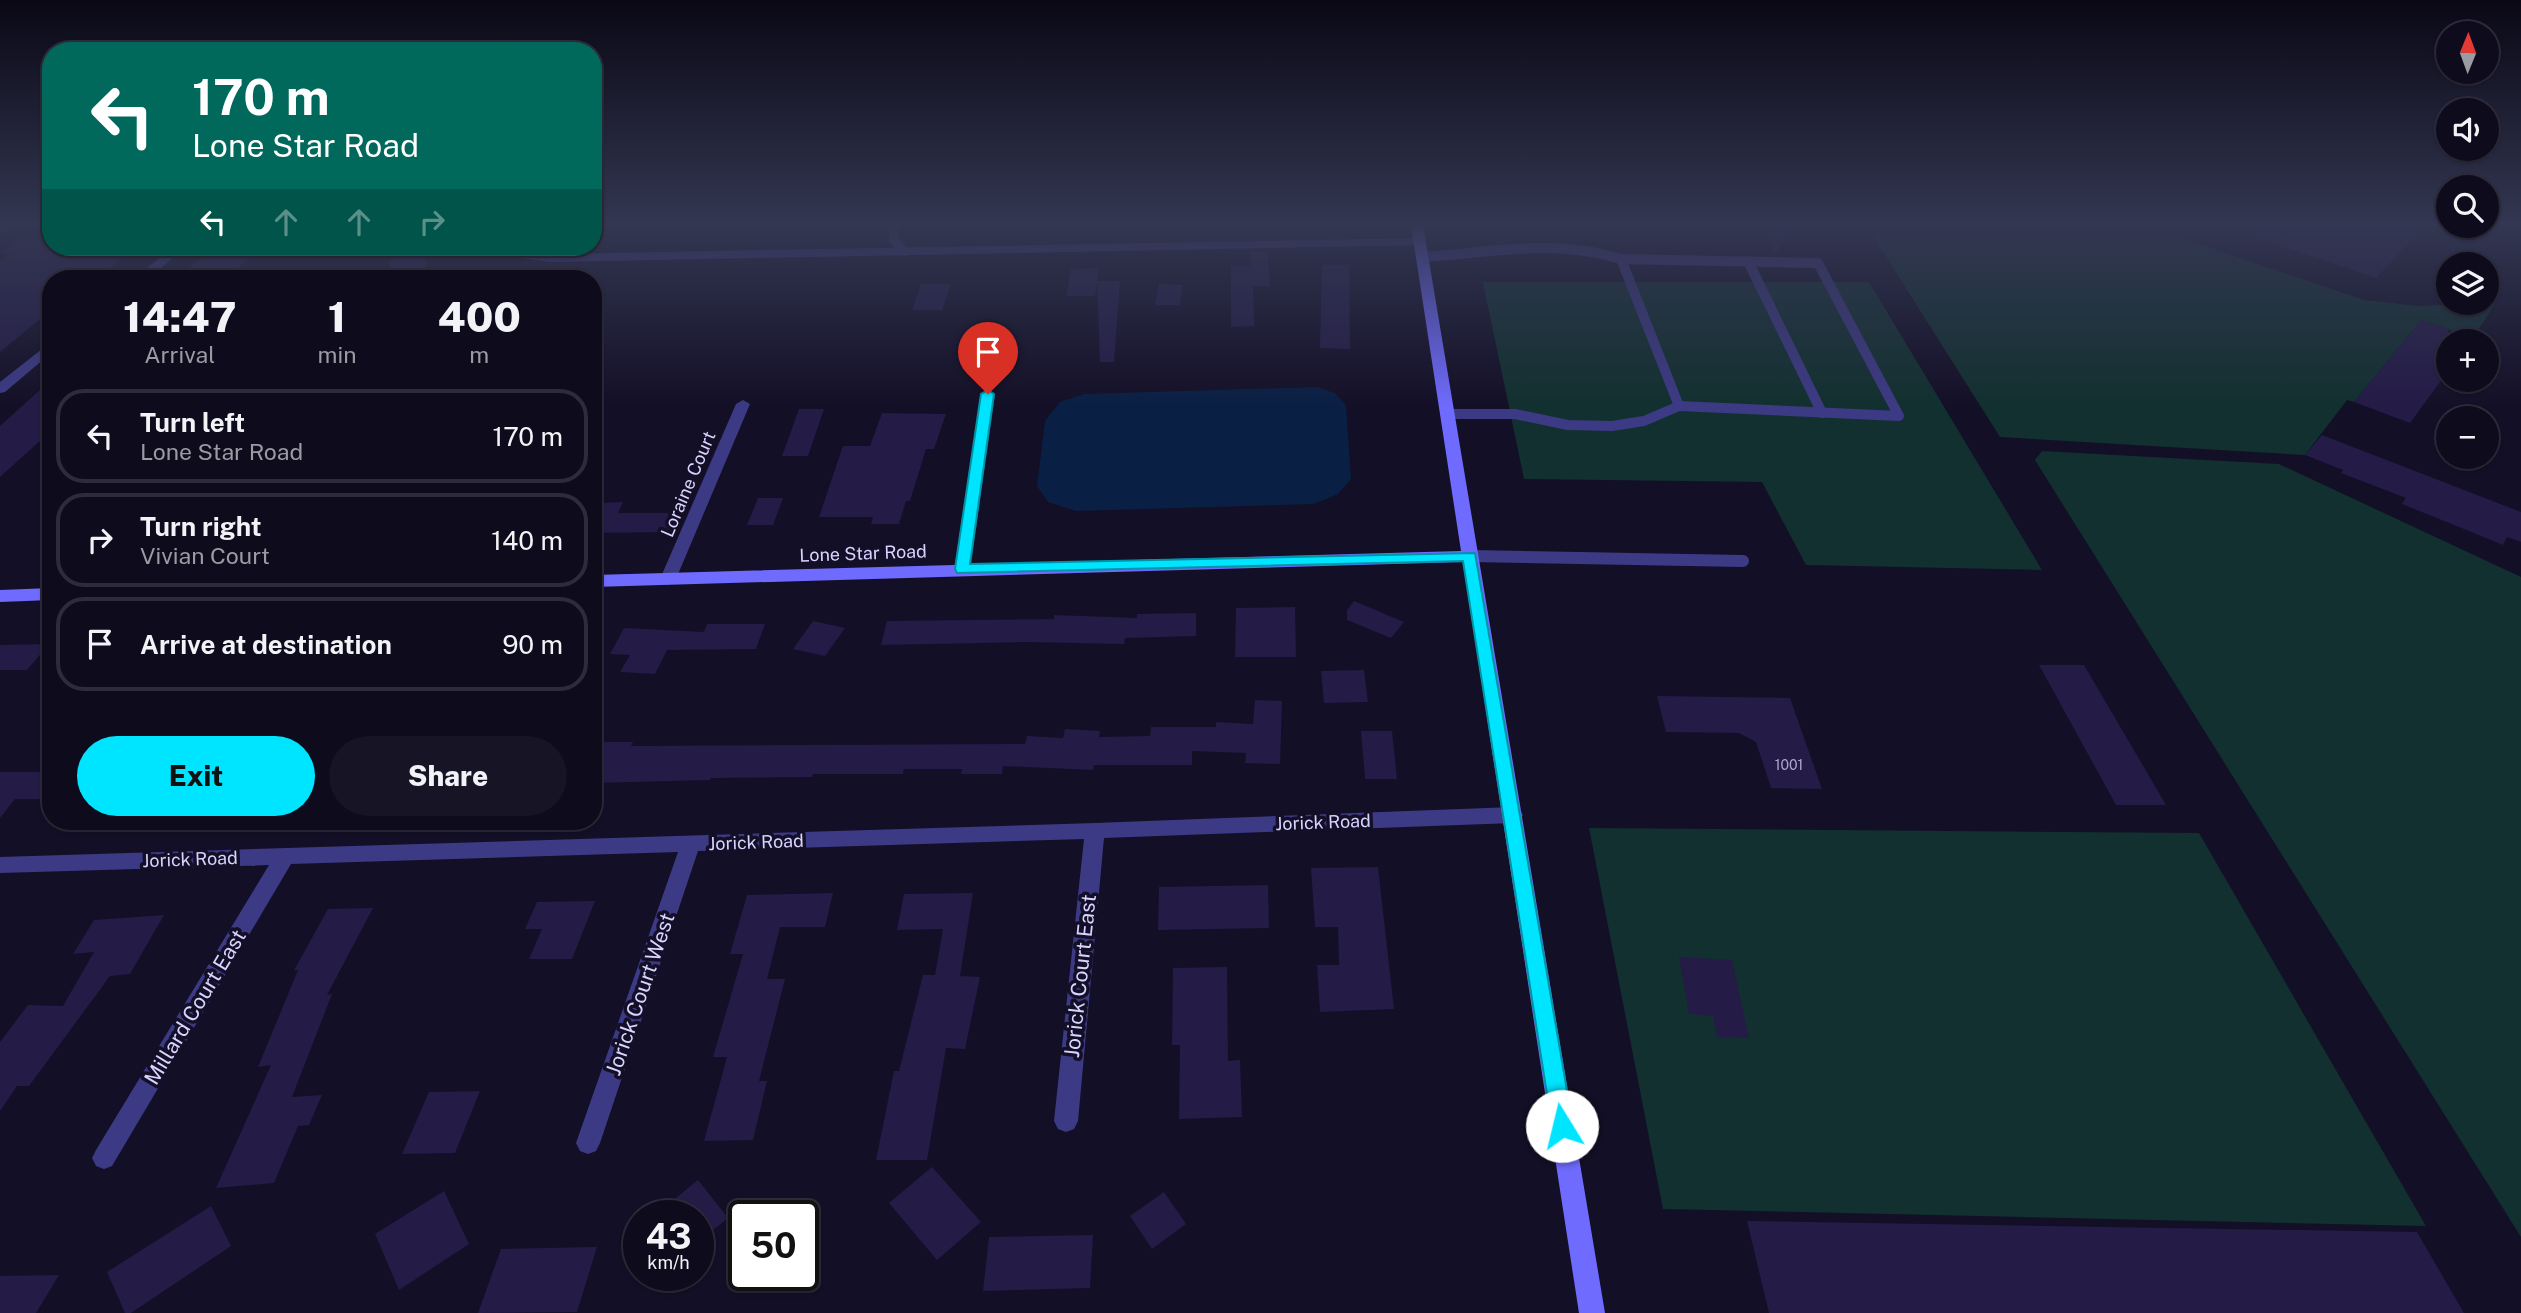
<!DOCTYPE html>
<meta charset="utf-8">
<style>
:root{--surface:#0e0b1c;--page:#171425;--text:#f1f3f6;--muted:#9b9ba3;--line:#2e2b3b;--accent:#00e5ff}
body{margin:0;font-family:"Public Sans",sans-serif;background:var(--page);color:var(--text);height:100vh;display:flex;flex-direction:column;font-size:26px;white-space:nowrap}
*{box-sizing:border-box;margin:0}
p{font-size:23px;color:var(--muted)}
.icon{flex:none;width:38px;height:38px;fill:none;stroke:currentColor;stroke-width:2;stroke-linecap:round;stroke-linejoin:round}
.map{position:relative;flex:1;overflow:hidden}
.sheet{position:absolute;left:42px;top:270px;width:560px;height:560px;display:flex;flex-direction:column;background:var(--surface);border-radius:28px;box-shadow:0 2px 5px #0004,0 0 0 2px var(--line)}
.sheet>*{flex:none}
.guide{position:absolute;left:42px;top:42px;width:560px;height:214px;border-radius:28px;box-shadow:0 2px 5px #0004,0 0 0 2px var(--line);background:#00695c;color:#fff;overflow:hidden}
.needle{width:46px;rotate:1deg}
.fabs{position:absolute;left:2436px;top:21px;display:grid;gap:14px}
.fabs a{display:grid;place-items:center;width:63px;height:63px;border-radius:50%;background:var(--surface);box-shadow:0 2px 5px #0004,0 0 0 2px var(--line);font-size:35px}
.speed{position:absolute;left:623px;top:1200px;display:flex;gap:14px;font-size:35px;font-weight:700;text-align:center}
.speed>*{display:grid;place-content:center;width:91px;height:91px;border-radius:50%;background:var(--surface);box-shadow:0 2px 5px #0004,0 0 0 2px var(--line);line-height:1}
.speed small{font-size:18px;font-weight:400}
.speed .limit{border:4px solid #111;border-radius:10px;background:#fff;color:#111}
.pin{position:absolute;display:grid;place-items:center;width:60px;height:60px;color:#fff;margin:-72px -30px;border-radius:50% 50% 50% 0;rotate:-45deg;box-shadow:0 0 7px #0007}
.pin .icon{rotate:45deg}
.me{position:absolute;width:77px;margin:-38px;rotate:351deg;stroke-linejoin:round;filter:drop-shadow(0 0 5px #0008)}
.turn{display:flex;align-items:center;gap:24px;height:147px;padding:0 35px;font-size:32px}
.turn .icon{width:91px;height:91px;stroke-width:2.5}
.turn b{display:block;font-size:49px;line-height:60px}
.lanes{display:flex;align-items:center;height:66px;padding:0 35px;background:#0003;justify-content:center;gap:35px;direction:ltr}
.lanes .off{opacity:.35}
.eta{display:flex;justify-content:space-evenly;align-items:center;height:119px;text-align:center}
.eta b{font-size:42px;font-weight:800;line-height:49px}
.primary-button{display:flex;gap:14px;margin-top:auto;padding:14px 35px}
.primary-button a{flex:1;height:80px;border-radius:42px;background:var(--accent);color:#111;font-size:28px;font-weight:800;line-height:80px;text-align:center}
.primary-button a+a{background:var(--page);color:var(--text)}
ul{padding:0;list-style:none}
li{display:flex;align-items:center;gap:21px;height:94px;margin:0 14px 10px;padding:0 21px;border:4px solid var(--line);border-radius:28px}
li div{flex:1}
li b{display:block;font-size:26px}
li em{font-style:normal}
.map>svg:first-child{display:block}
.green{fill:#12302f}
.water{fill:#0a1f44}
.building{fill:#241b47}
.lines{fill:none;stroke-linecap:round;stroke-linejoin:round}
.lane-far1{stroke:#3d3a85;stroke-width:10}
.lane{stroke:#3d3a85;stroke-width:12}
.street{fill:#3d3a85;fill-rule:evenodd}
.secondary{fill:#6f6bff;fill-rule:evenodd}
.route{fill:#00e5ff;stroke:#0095a6;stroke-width:2}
.labels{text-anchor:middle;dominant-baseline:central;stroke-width:7;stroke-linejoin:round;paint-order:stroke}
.number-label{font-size:14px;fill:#aca6d1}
.street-label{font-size:18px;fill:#d9d4ff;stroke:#130f26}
.near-street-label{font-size:21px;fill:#d9d4ff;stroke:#130f26}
</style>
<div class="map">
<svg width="2521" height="1313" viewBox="0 0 2521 1313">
<rect width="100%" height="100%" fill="#130f26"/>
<g class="green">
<polygon points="1866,225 2143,225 2364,300 2419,306 2487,303 2487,299 2496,302 2473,338 2421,320 2354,402 2347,400 2305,455 2000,437"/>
<polygon points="1483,282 1869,282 2042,570 1806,565 1762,482 1524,479"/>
<polygon points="2042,451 2279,464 2521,577 2521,1237 2035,460"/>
<polygon points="1589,828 2199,833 2426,1226 1663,1209"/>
</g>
<polygon class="water" points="1317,387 1335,393 1346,405 1351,479 1338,494 1314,504 1076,511 1048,502 1037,486 1045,421 1060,402 1084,394"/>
<g class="building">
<polygon points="38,225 51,225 51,248 135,247 101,276 51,276 51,310 0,352 0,261 9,255 0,253"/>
<polygon points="1765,225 1797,225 1774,255"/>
<polygon points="2229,225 2283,225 2307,232 2308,225 2426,225 2376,278 2228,228"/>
<polygon points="212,247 260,247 228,278 178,278"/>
<polygon points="400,247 426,247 426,267 390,274 390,253 400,252"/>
<polygon points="1251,251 1267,251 1270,286 1253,286 1254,326 1231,327 1231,266 1250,266"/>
<polygon points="1322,265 1349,265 1350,349 1320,348"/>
<polygon points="1099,268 1095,296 1066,296 1071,269"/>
<polygon points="1097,281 1120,281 1114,362 1100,362"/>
<polygon points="921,284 951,284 942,310 912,310"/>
<polygon points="1159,284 1183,285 1180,305 1155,305"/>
<polygon points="2421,320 2448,329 2448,371 2410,423 2354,402"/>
<polygon points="51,380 51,431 0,477 0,426"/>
<polygon points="799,409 824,409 808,456 782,456"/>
<polygon points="882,413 946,414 934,449 926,449 910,501 906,501 899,524 871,524 873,517 819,517 843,446 870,446"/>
<polygon points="2322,435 2521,512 2521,542 2507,537 2503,545 2469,531 2402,504 2406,498 2341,473 2343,470 2305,455"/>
<polygon points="758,498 783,498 773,525 747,525"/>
<polygon points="623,502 618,513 670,513 671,532 593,533 593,515 599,503"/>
<polygon points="1354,601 1404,622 1391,638 1347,620 1347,610"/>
<polygon points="1295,607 1296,657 1235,657 1236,608"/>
<polygon points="1196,613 1196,636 1125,638 1124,644 1026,642 881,645 887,621 1054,619 1054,615 1137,618 1137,614"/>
<polygon points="813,621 845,628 825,656 793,649"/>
<polygon points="707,624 765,624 756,649 667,650 655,674 620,672 630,655 610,654 624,628 704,632"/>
<polygon points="49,644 27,670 0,670 0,645"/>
<polygon points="2039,665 2084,665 2166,805 2116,805"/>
<polygon points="1364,670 1368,702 1324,703 1321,671"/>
<polygon points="1657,696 1790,698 1822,789 1771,788 1756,742 1739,733 1666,732"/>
<polygon points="1255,700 1282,701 1280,764 1245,763 1246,753 1192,751 1192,765 1094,765 1093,770 1003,766 1002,774 961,774 962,769 904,769 903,774 813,774 812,777 711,778 710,780 593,783 593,756 599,742 633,742 631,746 1025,744 1027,736 1063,738 1065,729 1100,731 1099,737 1150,736 1151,727 1216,727 1216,722 1253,724"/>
<polygon points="1361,731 1392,731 1397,779 1365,779"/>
<polygon points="0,772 51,772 51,799 15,799 0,818"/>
<polygon points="1378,867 1394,1009 1320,1012 1317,965 1339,965 1338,927 1315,927 1311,868"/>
<polygon points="1268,885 1269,928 1158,930 1159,887"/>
<polygon points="833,893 825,927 780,927 767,979 785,979 759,1081 767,1081 753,1140 704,1141 727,1057 713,1057 743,954 730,954 747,895"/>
<polygon points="973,893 960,976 980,977 965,1049 946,1048 927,1160 876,1160 894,1071 899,1071 923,975 935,975 943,929 897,930 904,894"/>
<polygon points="595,901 572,959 529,959 542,929 525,929 537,902"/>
<polygon points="373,908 327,995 332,994 292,1097 322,1095 309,1125 298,1126 274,1183 216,1188 271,1065 258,1067 298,970 294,970 328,909"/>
<polygon points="164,915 130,974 110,976 29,1086 17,1086 0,1111 0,1042 28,1005 63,1006 94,952 73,954 94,920"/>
<polygon points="1679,957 1732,960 1749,1038 1717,1037 1713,1016 1689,1014"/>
<polygon points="1227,967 1228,1061 1240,1060 1242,1117 1179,1119 1180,1045 1172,1045 1173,968"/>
<polygon points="480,1091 455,1153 402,1154 429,1092"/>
<polygon points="932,1167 981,1222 937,1260 889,1203"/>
<polygon points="698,1180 728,1218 698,1242 698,1216 654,1216"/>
<polygon points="444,1191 469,1244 399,1290 375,1234"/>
<polygon points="1164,1192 1186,1224 1152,1249 1130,1216"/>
<polygon points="211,1206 231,1246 131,1313 125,1313 107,1272"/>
<polygon points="1747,1221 2417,1232 2464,1313 1769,1313"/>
<polygon points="1093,1235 1090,1288 983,1291 989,1237"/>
<polygon points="597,1247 577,1312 478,1313 501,1249"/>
<polygon points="59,1275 36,1313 0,1313 0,1276"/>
</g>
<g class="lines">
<g class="lane-far1">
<polyline points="894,225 894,240 904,251"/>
<path d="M 1421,257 C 1489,253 1554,238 1621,259 L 1679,406"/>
<polyline points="1748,261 1822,413"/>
<polyline points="1446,414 1515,414 1568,425 1612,426 1644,421 1679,406 1899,416 1818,263 1621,259"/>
</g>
<polyline class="lane" points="1470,556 1743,561"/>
<g class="street">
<polygon points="0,225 12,225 0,233"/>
<polygon points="1419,238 1425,242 1423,245 551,262 506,256 495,247 551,254"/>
<polygon points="173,247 186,247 149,278 135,278"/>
<polygon points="51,342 51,353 5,392 0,393 0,382"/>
<polygon points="988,390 995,394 970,570 962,575 954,570 981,394"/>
<polygon points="743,400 750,404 676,579 668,585 662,583 660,579 736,404"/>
<polygon points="1513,807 1520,810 1523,815 1520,820 1513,823 1104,838 1078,1121 1074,1129 1066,1132 1058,1129 1054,1121 1084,839 698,851 600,1143 596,1151 588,1154 580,1151 576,1143 678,852 291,864 112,1166 104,1169 96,1166 92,1158 96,1150 269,865 0,873 0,857 1095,823"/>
</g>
<g class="secondary">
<polygon points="1411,225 1423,225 1605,1313 1579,1313 1463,562 593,587 593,575 1461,551"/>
<polygon points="51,588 51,600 0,602 0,590"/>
</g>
</g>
<linearGradient id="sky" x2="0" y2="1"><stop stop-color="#0a0815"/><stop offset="0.55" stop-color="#333752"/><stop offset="1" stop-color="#333752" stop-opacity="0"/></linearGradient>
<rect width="2521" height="408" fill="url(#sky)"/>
<polygon class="route" points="988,390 994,394 970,564 1475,553 1573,1126 1570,1133 1562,1136 1555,1133 1552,1126 1463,561 957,573 955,569 981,394"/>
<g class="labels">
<g class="number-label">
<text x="1789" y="765">1001</text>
</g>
<g class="street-label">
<text transform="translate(688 484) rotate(-67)">Loraine Court</text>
<text transform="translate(863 553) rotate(-2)">Lone Star Road</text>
<text transform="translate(1323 822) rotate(-2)">Jorick Road</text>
<text transform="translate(756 842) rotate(-2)">Jorick Road</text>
<text transform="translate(190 859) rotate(-2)">Jorick Road</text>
</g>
<g class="near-street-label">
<text transform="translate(1080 976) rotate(-84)">Jorick Court East</text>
<text transform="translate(640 994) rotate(-71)">Jorick Court West</text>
<text transform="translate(195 1007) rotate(-59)">Millard Court East</text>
</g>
</g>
</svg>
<div class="fabs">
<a><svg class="needle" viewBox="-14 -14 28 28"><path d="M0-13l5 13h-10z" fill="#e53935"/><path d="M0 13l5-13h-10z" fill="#9b9ba3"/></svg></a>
<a><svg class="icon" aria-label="sound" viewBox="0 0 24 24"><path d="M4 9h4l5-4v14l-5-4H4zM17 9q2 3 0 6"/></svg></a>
<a><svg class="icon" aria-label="search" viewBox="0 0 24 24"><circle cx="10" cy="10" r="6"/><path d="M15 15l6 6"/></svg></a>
<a><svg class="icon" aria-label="layers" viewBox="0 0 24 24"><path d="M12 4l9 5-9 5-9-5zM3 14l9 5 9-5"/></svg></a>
<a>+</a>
<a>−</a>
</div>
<div class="speed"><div>43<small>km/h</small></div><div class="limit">50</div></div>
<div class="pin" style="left:988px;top:394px;background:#d93025"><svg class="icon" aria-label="arrive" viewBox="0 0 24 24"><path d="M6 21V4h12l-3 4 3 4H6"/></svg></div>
<svg class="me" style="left:1562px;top:1126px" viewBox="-20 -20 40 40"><circle r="19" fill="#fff"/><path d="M0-13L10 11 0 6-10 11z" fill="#00e5ff"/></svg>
<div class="guide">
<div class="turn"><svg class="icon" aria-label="left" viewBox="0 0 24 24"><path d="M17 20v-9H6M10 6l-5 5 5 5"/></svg><div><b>170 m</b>Lone Star Road</div></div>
<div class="lanes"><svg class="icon" aria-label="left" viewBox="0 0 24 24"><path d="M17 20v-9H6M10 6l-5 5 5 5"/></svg><svg class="icon off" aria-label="ahead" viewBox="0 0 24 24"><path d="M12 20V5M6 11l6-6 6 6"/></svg><svg class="icon off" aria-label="ahead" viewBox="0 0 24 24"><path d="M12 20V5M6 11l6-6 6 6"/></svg><svg class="icon off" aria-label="right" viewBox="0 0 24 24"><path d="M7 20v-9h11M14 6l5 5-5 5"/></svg></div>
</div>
<section class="sheet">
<div class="eta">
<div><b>14:47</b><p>Arrival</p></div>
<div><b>1</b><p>min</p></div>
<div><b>400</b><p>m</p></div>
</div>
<ul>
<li><svg class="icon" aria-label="left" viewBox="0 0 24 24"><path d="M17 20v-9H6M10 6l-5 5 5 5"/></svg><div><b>Turn left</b><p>Lone Star Road</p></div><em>170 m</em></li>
<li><svg class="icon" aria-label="right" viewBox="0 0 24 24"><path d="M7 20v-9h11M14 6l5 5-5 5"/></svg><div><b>Turn right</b><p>Vivian Court</p></div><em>140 m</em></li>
<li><svg class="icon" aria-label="arrive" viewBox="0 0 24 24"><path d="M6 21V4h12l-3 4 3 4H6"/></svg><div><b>Arrive at destination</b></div><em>90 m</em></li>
</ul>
<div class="primary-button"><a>Exit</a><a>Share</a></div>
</section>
</div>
